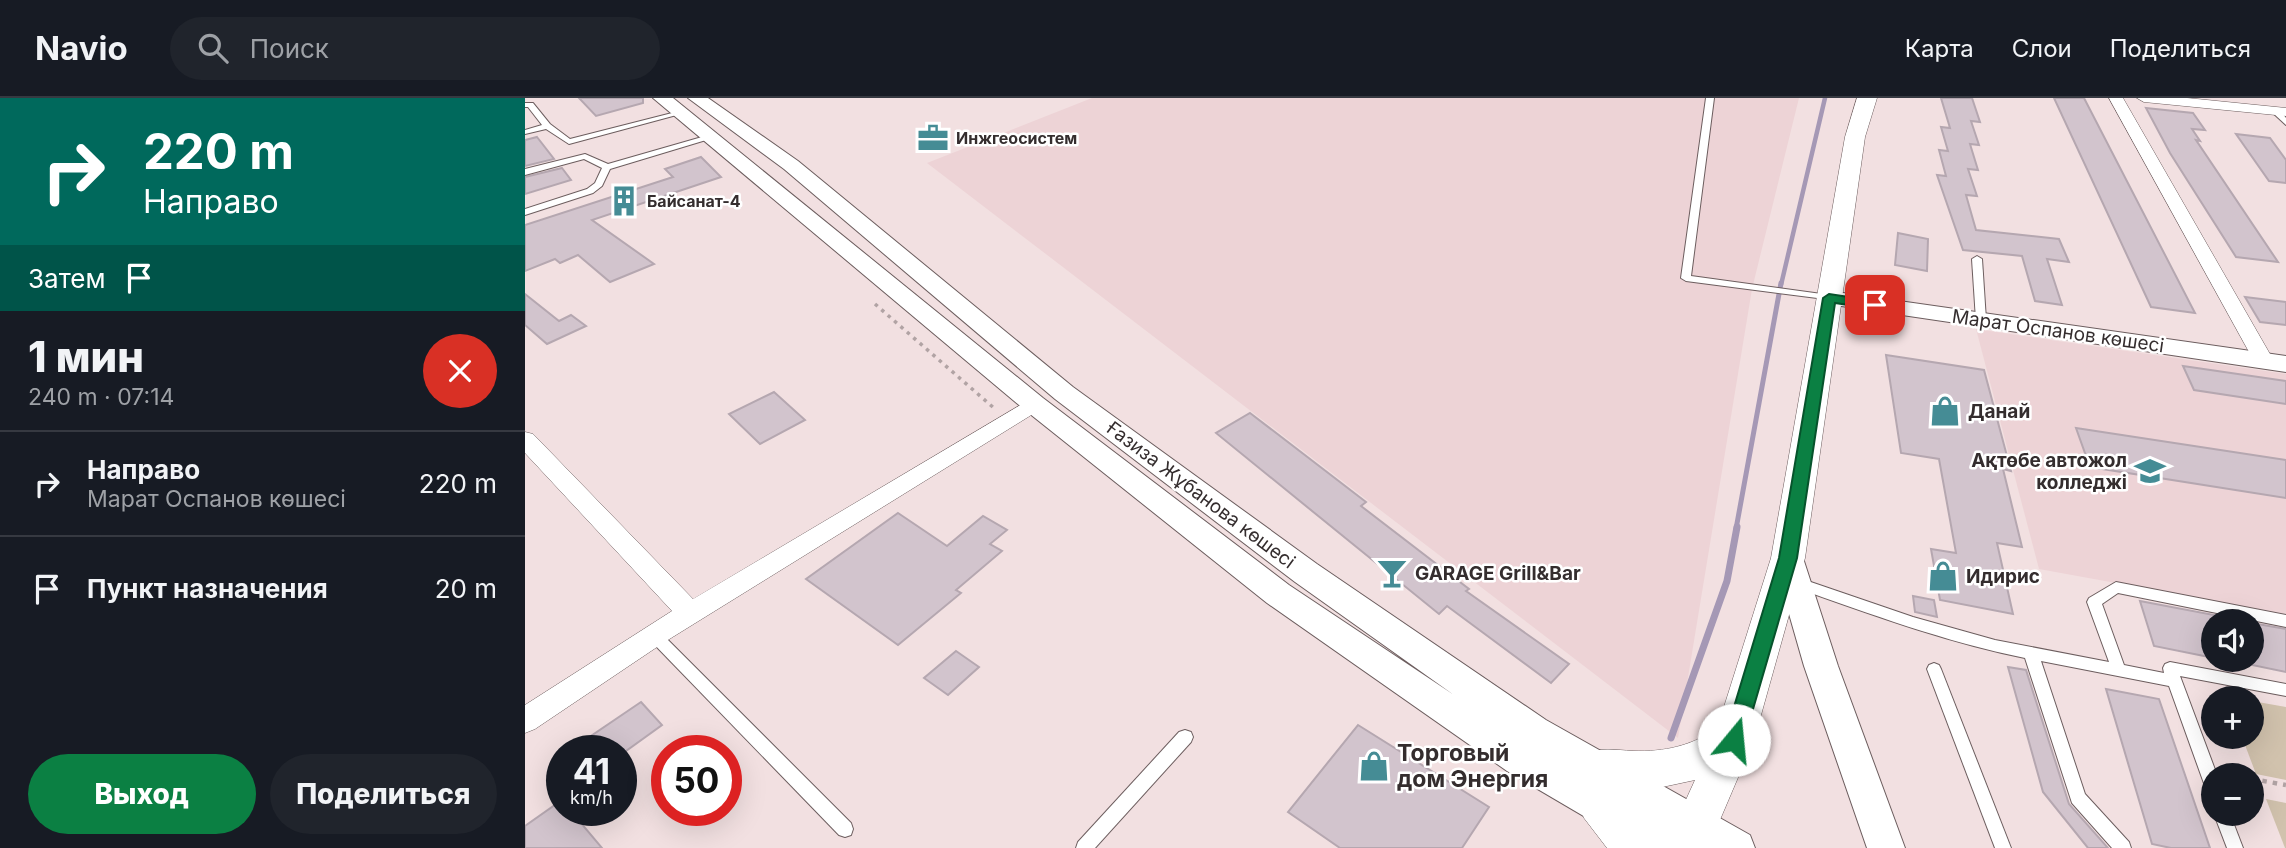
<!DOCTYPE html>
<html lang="ru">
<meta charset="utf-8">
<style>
:root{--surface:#171b24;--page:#20242c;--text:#f1f3f6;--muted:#9ea1a6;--line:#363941;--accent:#0b8043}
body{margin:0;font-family:Inter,sans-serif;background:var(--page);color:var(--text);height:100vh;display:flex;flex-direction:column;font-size:26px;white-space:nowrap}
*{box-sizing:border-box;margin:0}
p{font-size:23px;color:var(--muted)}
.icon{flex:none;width:38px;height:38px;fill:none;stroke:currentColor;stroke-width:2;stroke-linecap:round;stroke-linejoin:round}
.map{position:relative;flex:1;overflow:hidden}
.drawer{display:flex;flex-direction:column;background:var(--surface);width:525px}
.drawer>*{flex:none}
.banner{background:#00695c;color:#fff;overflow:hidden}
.tools{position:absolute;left:1676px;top:511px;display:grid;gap:14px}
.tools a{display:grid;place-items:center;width:63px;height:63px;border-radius:50%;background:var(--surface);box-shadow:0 7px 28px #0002;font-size:35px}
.speed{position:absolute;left:21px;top:637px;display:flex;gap:14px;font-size:35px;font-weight:700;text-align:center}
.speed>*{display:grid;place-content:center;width:91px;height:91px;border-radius:50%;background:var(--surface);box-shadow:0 7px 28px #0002;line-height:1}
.speed small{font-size:18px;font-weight:400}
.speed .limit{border:10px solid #d22;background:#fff;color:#111}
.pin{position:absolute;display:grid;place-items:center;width:60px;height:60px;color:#fff;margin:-30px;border-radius:14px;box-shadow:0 4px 10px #0006}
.me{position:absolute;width:77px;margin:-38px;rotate:17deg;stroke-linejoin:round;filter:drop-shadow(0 0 5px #0008)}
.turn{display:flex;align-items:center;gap:24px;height:147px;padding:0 28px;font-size:32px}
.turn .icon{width:91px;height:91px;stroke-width:2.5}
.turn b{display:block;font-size:49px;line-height:60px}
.then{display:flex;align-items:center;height:66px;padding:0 28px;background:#0003;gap:14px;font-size:26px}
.round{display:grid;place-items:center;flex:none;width:74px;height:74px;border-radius:37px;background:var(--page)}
.summary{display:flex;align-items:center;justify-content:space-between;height:119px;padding:0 28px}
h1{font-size:42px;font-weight:800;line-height:52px}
.action{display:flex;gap:14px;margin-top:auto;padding:14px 28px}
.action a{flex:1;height:80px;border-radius:42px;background:var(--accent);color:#fff;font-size:28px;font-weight:800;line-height:80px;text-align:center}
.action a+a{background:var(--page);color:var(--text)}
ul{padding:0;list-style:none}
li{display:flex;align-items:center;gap:21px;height:105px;padding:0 28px;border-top:2px solid var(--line)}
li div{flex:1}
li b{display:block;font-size:26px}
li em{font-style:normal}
header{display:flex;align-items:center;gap:42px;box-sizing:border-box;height:98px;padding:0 35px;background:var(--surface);border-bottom:2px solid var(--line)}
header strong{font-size:33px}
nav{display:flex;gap:38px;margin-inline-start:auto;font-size:24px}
.search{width:490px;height:63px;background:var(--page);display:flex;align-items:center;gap:18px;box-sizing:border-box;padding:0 24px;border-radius:38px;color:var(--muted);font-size:26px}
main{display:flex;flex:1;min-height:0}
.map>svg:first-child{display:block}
.built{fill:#edd3d6}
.green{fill:#d1c2ad}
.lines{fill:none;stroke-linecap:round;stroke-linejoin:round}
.stream-far2{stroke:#a598b5;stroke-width:4.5}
.stream-far1{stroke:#a598b5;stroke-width:5}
.stream{stroke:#a598b5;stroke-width:7}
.building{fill:#d2c4cd;stroke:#b5a7b0;stroke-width:2}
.service-casing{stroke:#6c5d5e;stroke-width:2}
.minor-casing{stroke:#6c5d5e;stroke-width:1}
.tertiary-casing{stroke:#6c5d5e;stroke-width:2}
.secondary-casing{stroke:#6c5d5e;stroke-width:1}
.path-far1{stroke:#b1a3a4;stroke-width:3.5;stroke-dasharray:3.5 5;stroke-linecap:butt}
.path{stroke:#b1a3a4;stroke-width:4.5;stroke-dasharray:4.5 6;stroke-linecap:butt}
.service{fill:#fff;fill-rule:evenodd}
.minor{fill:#fff;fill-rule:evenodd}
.tertiary{fill:#fff;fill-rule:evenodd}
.secondary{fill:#fff;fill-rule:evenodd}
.route{fill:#0b8043;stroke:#07532c;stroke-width:2}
.labels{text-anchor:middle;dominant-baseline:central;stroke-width:5;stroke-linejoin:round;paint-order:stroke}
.far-poi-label{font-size:16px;font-weight:bold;fill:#342d2e;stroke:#fff;text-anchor:start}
.street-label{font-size:19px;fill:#342d2e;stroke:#fff}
.poi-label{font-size:19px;font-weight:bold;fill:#342d2e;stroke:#fff;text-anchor:start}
.near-poi-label{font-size:23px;font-weight:bold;fill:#342d2e;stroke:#fff;text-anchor:start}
</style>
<header>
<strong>Navio</strong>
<div class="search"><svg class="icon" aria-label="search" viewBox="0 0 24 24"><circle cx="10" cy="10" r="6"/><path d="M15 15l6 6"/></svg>Поиск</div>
<nav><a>Карта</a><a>Слои</a><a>Поделиться</a></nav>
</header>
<main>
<section class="drawer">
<div class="banner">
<div class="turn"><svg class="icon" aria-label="right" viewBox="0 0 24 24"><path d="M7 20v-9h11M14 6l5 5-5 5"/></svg><div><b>220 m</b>Направо</div></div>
<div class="then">Затем<svg class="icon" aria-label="arrive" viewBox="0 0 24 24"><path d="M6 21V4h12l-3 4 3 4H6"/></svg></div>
</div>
<div class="summary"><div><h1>1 мин</h1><p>240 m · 07:14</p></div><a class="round" style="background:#d93025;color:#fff"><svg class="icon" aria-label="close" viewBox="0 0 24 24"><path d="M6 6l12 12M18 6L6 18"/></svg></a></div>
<ul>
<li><svg class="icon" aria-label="right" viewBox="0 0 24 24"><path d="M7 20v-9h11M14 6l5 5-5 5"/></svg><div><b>Направо</b><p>Марат Оспанов көшесі</p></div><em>220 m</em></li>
<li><svg class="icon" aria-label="arrive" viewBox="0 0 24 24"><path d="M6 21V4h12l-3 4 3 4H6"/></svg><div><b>Пункт назначения</b></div><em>20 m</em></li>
</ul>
<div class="action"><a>Выход</a><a>Поделиться</a></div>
</section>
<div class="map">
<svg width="1761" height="750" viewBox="0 0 1761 750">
<rect width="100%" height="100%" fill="#f2e0e1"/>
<g class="built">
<polygon points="567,0 1274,0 1227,191 1153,640 402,65"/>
<polygon points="1451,231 1761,276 1761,516 1514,471"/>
</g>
<g class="green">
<polygon points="1727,603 1761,609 1761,682 1731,676 1717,639 1727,639"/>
<polygon points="1741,701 1761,705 1761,750 1760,750"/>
</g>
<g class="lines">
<polyline class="stream-far2" points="1256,187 1300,0"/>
<polyline class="stream-far1" points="1211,431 1256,185"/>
<polyline class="stream" points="1146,640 1202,483 1212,429"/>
</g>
<g class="building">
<polygon points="54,0 118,0 118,5 71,18"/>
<polygon points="1416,0 1447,0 1455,24 1446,23 1454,47 1445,46 1453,72 1443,71 1452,98 1441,97 1451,132 1534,141 1544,164 1522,161 1537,207 1510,203 1497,158 1438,152 1412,77 1421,78 1414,52 1423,53 1416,29 1425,30"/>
<polygon points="1529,0 1559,0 1670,215 1626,209"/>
<polygon points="1621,10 1668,15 1680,32 1667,31 1675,43 1671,42 1753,164 1711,159 1645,55"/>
<polygon points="1711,36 1745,40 1761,62 1761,85 1744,83"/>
<polygon points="12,39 29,61 0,68 0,42"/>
<polygon points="176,59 196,79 67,122 129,166 85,184 53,157 35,165 30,161 0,173 0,127 148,79 140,71"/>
<polygon points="37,70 46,82 0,96 0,79"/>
<polygon points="1373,135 1403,141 1402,173 1370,167"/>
<polygon points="0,196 34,223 46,217 61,228 22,246 0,227"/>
<polygon points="1720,199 1761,204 1761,227 1735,224"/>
<polygon points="1361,257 1459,272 1486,373 1478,371 1497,449 1472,445 1488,516 1415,502 1406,451 1431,455 1414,361 1376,355"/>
<polygon points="1658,268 1761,283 1761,306 1669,292"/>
<polygon points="249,294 280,322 235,346 204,316"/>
<polygon points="725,315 841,404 836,408 944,491 941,493 1044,566 1026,585 922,508 914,516 691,335"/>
<polygon points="1551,330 1761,362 1761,400 1565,369"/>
<polygon points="373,415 422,448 458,418 482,432 465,446 477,453 431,492 436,495 373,547 281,481"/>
<polygon points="1388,498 1409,502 1412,519 1390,514"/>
<polygon points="1615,503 1689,517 1689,560 1629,548"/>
<polygon points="1727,525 1761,531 1761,574 1727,567"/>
<polygon points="431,553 454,569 423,597 399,580"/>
<polygon points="1483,569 1501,572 1544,706 1583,750 1563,750 1518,694"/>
<polygon points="1581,591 1634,601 1685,750 1646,750 1627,746"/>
<polygon points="116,604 137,627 101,653 74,653 63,640"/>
<polygon points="833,627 964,709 937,750 815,750 763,714"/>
<polygon points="37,702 37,712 45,712 77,750 0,750 0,728"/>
</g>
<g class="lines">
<g class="service-casing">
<g id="service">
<polygon points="1181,0 1189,0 1166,178 1304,197 1309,200 1308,202 1161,183 1156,180"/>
<polygon points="0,5 8,5 25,26 45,41 155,13 159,15 44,46 21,31 0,36 0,32 17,27 3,9 0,9"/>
<polygon points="1748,11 1754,11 1761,20 1761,27 1748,15"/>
<polygon points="184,37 191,39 85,71 77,88 68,95 0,117 0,111 62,91 70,85 77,70 59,61 0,77 0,71 60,56 83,66"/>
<polygon points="1452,158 1457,161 1461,222 1456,225 1451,222 1447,161"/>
<path d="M 1274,480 L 1388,519 L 1470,542 L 1584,564 L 1562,504 L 1564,500 L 1591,484 L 1761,517 L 1761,529 L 1593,495 L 1577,506 L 1599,567 L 1639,575 L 1638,570 L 1640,566 L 1645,564 L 1761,586 L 1761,598 L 1655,578 L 1692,677 L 1689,677 L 1689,699 L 1683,696 L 1681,691 L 1644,588 L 1516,563 L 1560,696 L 1604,744 L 1606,750 L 1587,750 L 1547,705 L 1500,560 C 1421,544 1345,516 1269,489 L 1267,485 L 1269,481 Z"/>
<polygon points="129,531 134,533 326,725 328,731 326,737 320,739 314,737 124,541 122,537 124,533"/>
<polygon points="1409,565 1414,567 1416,571 1486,750 1470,750 1402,571 1404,567"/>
<polygon points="660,632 666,634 668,639 666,644 570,750 551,750 553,744 654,634"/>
<polygon points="1689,716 1705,716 1718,750 1702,750"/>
</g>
</g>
<g class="minor-casing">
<g id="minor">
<polygon points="1584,0 1598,0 1749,263 1746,267 1732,267 1729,263"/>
<polygon points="1612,0 1662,0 1761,10 1761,18 1619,4"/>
<polygon points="509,299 516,301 520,306 516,311 138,545 10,631 0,635 0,607 147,513 0,355 0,334 8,336 168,501"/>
</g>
</g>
<g class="tertiary-casing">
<g id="tertiary">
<polygon points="128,0 148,0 518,300 764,487 929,597 770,484 530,301 259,71 163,0 183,0 273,63 548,289 792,466 1021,622 1225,737 1230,750 1175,750 1168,746 1169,750 1113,750 982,673 742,505 500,312"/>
<polygon points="1304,193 1761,258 1761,274 1296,205 1293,200 1296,195"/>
<polygon points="1263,448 1274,452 1278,460 1313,568 1380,750 1342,750 1279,568 1248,460 1252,452"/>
</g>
</g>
<g class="secondary-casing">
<path id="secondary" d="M 1332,0 L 1352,0 L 1340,39 L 1280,460 L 1229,642 L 1183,750 L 1139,750 L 1170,682 L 1128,691 L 1081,689 C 1105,698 1117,728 1126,750 L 1082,750 L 1059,720 L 1053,706 L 1059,692 L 1071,687 L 1058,682 L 1052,669 L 1058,656 C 1076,649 1090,652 1108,653 C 1140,654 1165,648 1192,631 L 1246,460 L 1320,39 Z"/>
</g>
<polyline class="path-far1" points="350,206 470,311"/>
<g class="path">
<polyline points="1698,675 1710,677"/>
<polyline points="1727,681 1761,687"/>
</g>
<use href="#service" class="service"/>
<use href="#minor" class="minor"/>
<use href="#tertiary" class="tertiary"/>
<use href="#secondary" class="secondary"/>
</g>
<polygon class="route" points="1304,196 1350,203 1356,207 1350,211 1310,205 1272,460 1219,642 1216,649 1209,651 1202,649 1199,642 1254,460 1298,200"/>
<defs>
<g id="office-bare" transform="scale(2.415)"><path d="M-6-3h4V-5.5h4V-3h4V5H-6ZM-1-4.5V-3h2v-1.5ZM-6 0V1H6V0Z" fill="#458c95" stroke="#fff" stroke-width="2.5" paint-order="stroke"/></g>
<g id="building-bare" transform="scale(2.415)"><path d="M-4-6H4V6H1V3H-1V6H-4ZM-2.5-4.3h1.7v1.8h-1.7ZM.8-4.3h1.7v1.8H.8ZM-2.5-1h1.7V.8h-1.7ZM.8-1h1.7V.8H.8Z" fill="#458c95" stroke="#fff" stroke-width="2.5" paint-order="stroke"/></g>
<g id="shop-bare" transform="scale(2.415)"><path d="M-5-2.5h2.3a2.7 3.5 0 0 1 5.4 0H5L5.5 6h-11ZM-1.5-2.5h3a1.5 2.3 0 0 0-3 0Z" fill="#458c95" stroke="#fff" stroke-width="2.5" paint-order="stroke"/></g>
<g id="university-bare" transform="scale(2.415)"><path d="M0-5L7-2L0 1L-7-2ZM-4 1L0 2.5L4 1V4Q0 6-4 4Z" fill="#458c95" stroke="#fff" stroke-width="2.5" paint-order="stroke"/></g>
<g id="bar-bare" transform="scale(2.415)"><path d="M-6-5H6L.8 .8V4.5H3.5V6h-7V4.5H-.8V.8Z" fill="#458c95" stroke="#fff" stroke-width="2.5" paint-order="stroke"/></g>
</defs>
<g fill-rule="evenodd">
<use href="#office-bare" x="408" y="40"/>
<use href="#building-bare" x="99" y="103"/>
<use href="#shop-bare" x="1420" y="313"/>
<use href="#university-bare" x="1625" y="373"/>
<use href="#bar-bare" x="867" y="475"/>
<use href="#shop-bare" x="1418" y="478"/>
<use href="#shop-bare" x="849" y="668"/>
</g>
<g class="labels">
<g class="far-poi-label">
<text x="431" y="40">Инжгеосистем</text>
<text x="122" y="103">Байсанат-4</text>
</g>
<g class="street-label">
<text transform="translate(1533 233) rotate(8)">Марат Оспанов көшесі</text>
<text transform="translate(676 397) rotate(37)">Ғазиза Жұбанова көшесі</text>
</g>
<g class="poi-label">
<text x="1443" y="313">Данай</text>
<text x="1602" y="362" text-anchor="end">Ақтөбе автожол<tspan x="1602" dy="22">колледжі</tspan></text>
<text x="890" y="475">GARAGE Grill&amp;Bar</text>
<text x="1441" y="478">Идирис</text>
</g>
<g class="near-poi-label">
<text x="872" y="655">Торговый<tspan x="872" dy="26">дом Энергия</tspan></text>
</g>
</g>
</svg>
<div class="tools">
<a><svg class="icon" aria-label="sound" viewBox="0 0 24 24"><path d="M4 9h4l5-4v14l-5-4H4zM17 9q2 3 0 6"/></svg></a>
<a>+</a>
<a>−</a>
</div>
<div class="speed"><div>41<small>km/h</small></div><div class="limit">50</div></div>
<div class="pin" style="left:1350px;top:207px;background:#d93025"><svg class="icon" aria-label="arrive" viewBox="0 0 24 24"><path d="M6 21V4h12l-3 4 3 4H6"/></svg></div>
<svg class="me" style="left:1209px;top:642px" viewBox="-20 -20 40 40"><circle r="19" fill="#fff"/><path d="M0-13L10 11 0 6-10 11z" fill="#0b8043"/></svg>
</div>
</main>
